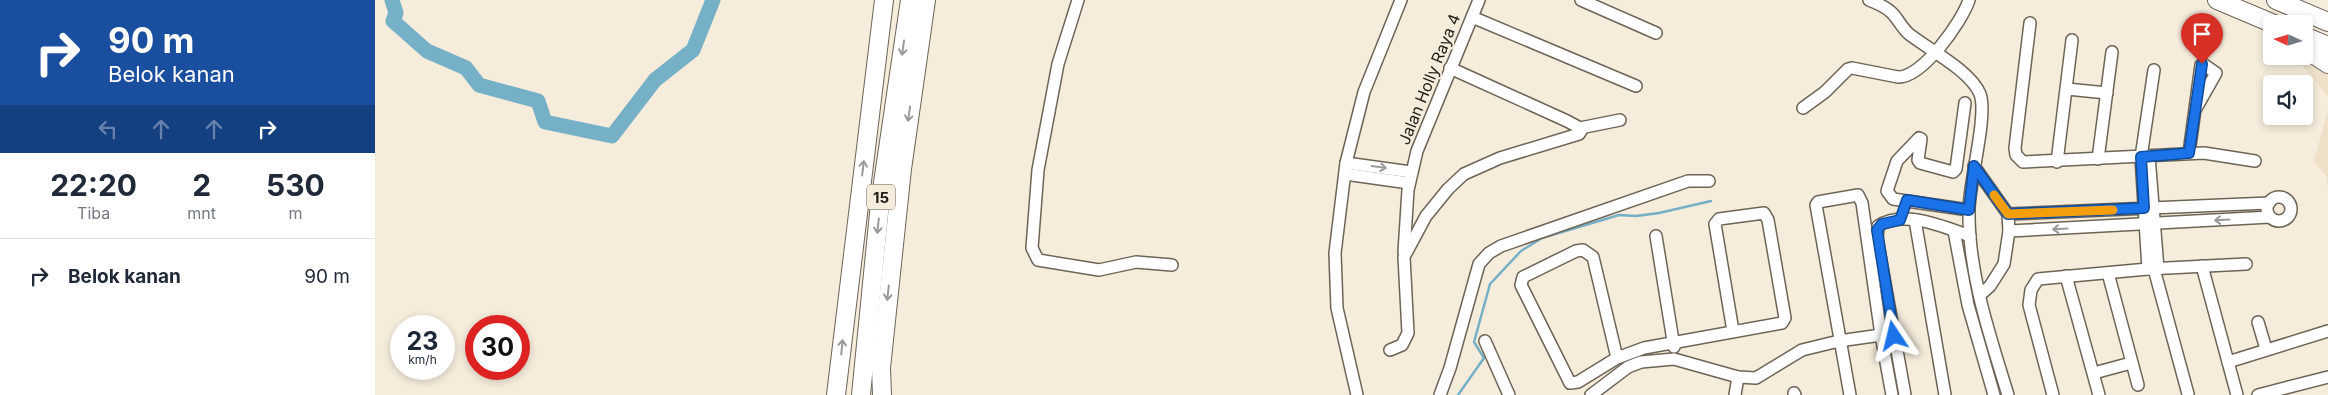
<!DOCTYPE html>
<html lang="id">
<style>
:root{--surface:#fff;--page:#f2f2f3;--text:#1f2937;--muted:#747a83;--line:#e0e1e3}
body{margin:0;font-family:Inter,sans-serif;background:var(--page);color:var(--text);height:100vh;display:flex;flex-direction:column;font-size:19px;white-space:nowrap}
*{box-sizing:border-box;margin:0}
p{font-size:16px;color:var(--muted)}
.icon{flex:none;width:28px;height:28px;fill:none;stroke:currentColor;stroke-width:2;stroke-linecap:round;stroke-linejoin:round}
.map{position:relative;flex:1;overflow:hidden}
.drawer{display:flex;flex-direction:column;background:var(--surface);width:375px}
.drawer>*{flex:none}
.banner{background:#1a4fa0;color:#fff;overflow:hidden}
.needle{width:32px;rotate:274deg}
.fabs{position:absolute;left:1888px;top:15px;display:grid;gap:10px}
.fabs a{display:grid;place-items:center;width:50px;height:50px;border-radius:5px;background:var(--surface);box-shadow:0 2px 8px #0003;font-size:25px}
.speed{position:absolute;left:15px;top:315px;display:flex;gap:10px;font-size:25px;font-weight:700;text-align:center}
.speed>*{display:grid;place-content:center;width:65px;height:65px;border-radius:50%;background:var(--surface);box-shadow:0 2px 8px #0003;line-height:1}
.speed small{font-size:12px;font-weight:400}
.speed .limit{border:8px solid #d22;background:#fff;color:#111}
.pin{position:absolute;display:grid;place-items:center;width:42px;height:42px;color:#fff;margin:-51px -21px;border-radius:50% 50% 50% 0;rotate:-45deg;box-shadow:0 0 5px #0007}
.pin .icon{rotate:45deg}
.me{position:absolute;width:55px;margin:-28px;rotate:350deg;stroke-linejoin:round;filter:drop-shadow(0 0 4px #0008)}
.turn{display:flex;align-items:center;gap:18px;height:105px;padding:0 25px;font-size:22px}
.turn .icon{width:65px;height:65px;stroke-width:2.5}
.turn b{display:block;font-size:35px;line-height:42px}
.lanes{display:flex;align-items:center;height:48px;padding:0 25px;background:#0003;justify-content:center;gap:25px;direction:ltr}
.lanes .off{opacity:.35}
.eta{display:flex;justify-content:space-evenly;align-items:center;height:85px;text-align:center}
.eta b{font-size:30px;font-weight:700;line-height:35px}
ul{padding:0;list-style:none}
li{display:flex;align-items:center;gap:15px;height:75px;padding:0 25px;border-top:1px solid var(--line)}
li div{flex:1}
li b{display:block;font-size:19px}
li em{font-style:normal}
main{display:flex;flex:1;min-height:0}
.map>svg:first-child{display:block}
.built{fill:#eee0c9}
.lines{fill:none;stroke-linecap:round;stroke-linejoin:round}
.stream{stroke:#75b0c7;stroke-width:2.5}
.river{stroke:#75b0c7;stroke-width:15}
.minor-casing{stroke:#6d6456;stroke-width:14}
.highway-casing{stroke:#6d6456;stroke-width:20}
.minor{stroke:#fff;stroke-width:11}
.highway{stroke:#fff;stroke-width:18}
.oneway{stroke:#9b9996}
.route-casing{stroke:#114b97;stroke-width:12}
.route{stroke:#1a73e8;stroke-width:9}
.slow{stroke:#f59e0b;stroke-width:9}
.labels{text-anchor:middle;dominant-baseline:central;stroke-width:4;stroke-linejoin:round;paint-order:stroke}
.shield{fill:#f6ecdc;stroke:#605a51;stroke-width:1}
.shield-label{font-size:15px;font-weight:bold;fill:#201c16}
.street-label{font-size:16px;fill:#201c16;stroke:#f6ecdc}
</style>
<main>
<section class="drawer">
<div class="banner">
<div class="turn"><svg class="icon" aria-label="right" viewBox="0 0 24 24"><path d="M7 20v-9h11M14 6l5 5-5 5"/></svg><div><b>90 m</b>Belok kanan</div></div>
<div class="lanes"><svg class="icon off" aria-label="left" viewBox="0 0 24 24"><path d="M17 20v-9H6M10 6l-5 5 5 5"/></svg><svg class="icon off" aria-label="ahead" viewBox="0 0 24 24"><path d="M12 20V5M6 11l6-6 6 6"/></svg><svg class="icon off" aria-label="ahead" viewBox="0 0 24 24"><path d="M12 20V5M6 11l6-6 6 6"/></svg><svg class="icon" aria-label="right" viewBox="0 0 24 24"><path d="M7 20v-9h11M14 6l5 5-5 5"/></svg></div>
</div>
<div class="eta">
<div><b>22:20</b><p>Tiba</p></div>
<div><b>2</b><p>mnt</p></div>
<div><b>530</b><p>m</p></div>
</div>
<ul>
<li><svg class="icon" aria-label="right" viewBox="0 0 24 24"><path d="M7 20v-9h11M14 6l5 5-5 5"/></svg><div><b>Belok kanan</b></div><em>90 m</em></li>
</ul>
</section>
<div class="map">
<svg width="1953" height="395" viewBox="0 0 1953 395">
<rect width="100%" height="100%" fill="#f6ecdc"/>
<g class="built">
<polygon points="1953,54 1953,96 1919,56"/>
<polygon points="1953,110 1953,188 1951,176 1939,161"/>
</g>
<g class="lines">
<polyline class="stream" points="1083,395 1109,358 1099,342 1115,284 1146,251 1167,238 1244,215 1261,216 1284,213 1336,201"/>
<polyline class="river" points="17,0 21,13 18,21 52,51 91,68 104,85 163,101 170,122 237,136 280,80 318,50 338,0"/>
<g class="minor-casing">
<g id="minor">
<polyline points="703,0 683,64 663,170 657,248 663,260 724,270 761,262 797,265"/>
<polyline points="1206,0 1281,33"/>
<path d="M 1494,0 C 1502,3 1511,7 1517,13 C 1523,19 1527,28 1534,34 C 1553,49 1596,71 1605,94 C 1613,115 1594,183 1594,210 C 1593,273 1615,336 1633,395"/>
<polyline points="1097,17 1261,86"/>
<polyline points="1655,23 1640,148 1641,155 1648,162 1829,153 1880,161"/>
<polyline points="1692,89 1732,93"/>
<polyline points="1590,103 1581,169 1578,172 1545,163 1543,160 1546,139 1544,138 1522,161 1512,191 1518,199 1594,210"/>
<path d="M 1428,108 L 1450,92 L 1473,69 L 1477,68 L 1523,77 C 1547,78 1587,22 1594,0"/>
<polyline points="1205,128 1245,120"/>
<polyline points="1814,153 1826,65 1828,64 1841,73 1820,110"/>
<polyline points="1774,156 1783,269"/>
<polyline points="1723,159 1737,52"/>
<polyline points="1682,162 1697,40"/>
<polyline points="971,163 1036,172"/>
<polyline points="1599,166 1633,214 1634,231 1629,264 1615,286 1605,295"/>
<polyline points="970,174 1034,183"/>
<circle cx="1904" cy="209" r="12"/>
<polyline points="1633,214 1894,203"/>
<polyline points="1540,220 1570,395"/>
<polyline points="1579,231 1593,305 1619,395"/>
<polyline points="1634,231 1895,217"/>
<polyline points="1281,236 1299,347"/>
<polyline points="1029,252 1033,190 1042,151 1104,0"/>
<polyline points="1827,266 1862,395"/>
<polyline points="1773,269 1766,157 1779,70"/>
<polyline points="1779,269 1813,394"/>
<polyline points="1733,273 1763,385"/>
<polyline points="1691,276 1724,395"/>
<polyline points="1883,322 1891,349"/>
<polyline points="1110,341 1134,395"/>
<polyline points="1015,350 1027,345 1033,333 1029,257 1051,216 1073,189 1089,174 1125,158 1204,134 1206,131 1205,128 1192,121 1075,68"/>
<polyline points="1242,358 1203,382 1195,383 1146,285 1148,277 1201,251 1208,250 1218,257 1242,358 1269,348 1407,323 1410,318 1393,220 1389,213 1344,219 1340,224 1358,331"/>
<polyline points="1853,362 1953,331"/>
<polyline points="1719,373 1756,363"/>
<polyline points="1419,393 1420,395"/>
<polyline points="982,395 962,308 960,253 971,163 989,92 1026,0"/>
<polyline points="1065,395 1075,368 1104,264 1114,253 1126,246 1313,181 1334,181"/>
<polyline points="1216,395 1253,367 1266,362 1299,359 1363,377 1381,378 1427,350 1464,341 1506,335"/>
<polyline points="1360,395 1363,377"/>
<polyline points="1475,395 1441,205 1443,202 1483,195 1487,203 1506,335 1517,395"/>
<path d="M 1530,395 L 1502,239 L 1503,226 C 1529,209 1569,227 1595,236"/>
<polyline points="1678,395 1654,305 1656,290 1663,279 1773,269 1871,264"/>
<polyline points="1883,395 1953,377"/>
</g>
</g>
<g class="highway-casing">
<g id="highway">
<polyline points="1842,0 1899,24"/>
<polyline points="1901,0 1953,22"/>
<polyline points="1929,36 1953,46"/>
<polyline points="1929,48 1953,64"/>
<polyline points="461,395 509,0"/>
<polyline points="486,395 505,203 535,0"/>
<polyline points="507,395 506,368 527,169 551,0"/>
</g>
</g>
<use href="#minor" class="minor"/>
<use href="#highway" class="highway"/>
</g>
<defs><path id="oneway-shaft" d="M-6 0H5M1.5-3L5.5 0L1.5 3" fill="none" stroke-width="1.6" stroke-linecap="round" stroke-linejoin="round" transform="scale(1.25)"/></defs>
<g class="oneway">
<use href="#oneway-shaft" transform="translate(528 48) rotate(98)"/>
<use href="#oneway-shaft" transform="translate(534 114) rotate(98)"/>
<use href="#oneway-shaft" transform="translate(1004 167) rotate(8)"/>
<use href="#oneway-shaft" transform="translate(488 168) rotate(-83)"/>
<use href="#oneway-shaft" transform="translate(1847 220) rotate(177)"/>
<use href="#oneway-shaft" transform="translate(503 226) rotate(96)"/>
<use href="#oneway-shaft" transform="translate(1685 229) rotate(177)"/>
<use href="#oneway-shaft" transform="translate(513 293) rotate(96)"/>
<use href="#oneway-shaft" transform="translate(467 347) rotate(-84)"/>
</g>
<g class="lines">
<g class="route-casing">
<polyline id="route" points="1519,336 1502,230 1507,224 1525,220 1532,200 1594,210 1599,166 1633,214 1769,208 1766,157 1814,153 1827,64"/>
</g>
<use href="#route" class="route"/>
<polyline class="slow" points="1619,195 1633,214 1738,210"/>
</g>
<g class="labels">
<rect class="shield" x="492" y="184.5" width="28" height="25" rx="4"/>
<g class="shield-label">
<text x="506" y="197">15</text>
</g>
<g class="street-label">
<text transform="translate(1054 79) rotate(-68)">Jalan Holly Raya 4</text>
</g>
</g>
</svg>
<div class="fabs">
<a><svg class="needle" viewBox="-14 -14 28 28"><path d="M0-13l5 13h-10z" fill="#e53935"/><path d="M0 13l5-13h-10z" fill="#747a83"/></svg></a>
<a><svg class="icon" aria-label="sound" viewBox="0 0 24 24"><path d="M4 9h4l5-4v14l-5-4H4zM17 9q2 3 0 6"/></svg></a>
</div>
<div class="speed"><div>23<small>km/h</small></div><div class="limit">30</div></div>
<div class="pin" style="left:1827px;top:64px;background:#d93025"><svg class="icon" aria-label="arrive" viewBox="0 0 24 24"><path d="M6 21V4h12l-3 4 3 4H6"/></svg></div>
<svg class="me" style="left:1519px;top:336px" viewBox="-20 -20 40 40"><path d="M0-17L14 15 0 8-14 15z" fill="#1a73e8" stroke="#fff" stroke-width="4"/></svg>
</div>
</main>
